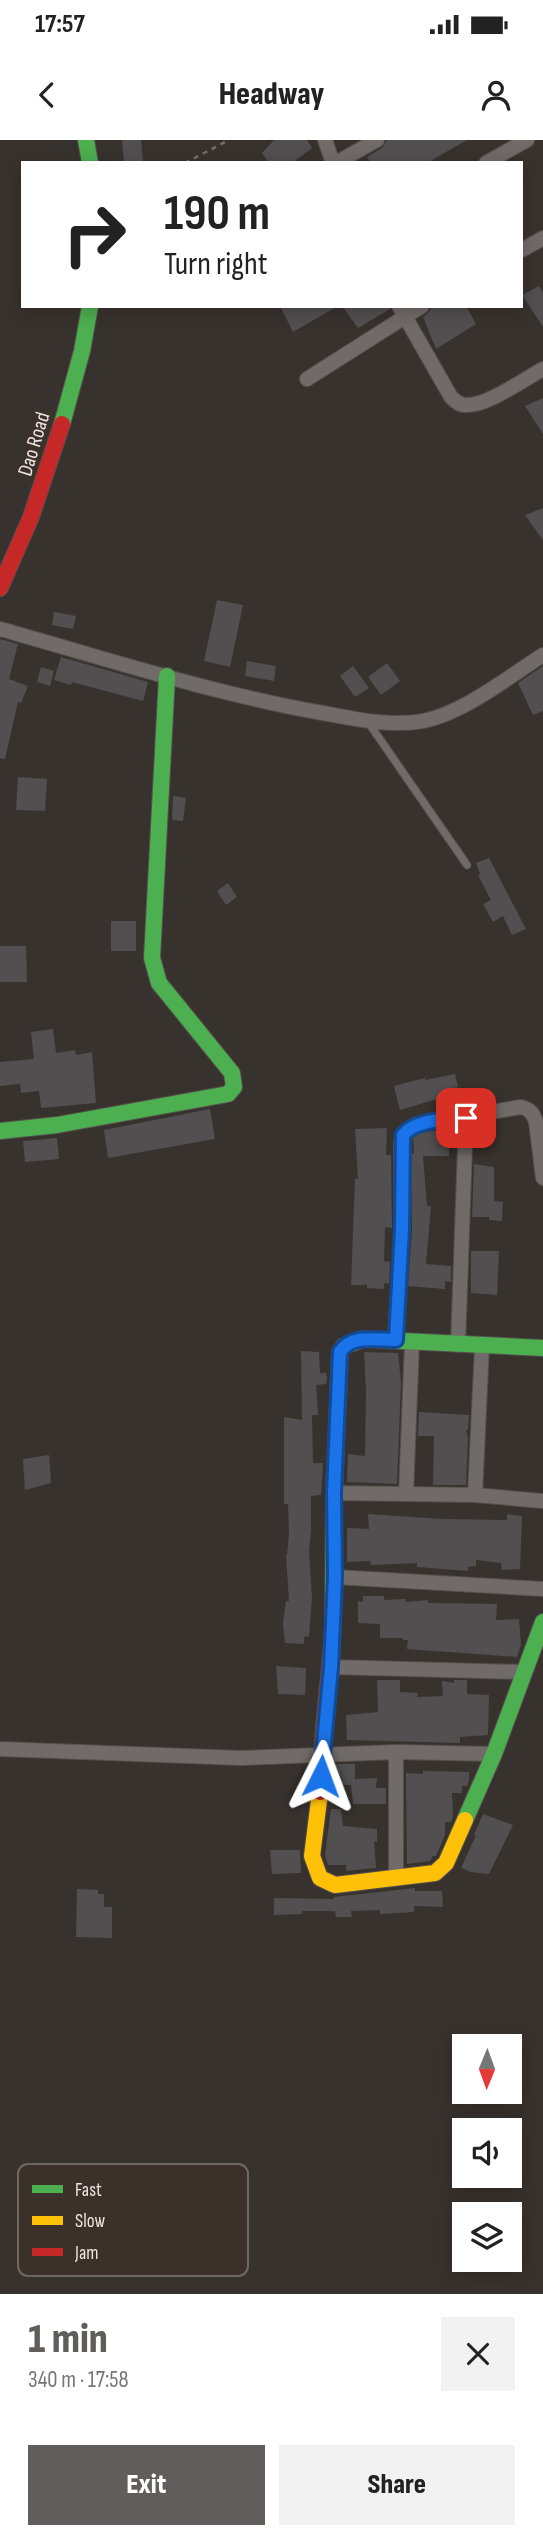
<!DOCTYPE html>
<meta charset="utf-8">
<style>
:root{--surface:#fff;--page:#f2f2f2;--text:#222;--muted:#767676;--accent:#615d5c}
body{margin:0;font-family:"Sofia Sans Condensed",sans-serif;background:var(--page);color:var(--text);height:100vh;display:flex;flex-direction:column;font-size:26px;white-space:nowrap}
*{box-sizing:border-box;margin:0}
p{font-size:23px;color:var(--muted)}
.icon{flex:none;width:38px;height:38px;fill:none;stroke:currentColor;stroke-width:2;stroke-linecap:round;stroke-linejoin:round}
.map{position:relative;height:2154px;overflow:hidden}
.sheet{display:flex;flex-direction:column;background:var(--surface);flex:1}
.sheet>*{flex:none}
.banner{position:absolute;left:21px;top:21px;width:502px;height:147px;border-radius:0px;box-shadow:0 4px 18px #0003;background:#fff;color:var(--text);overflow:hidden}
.needle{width:46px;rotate:181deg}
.buttons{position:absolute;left:452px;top:1894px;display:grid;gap:14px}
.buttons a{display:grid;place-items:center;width:70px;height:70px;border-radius:0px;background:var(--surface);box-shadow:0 4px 18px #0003;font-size:35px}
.pin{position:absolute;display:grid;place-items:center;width:60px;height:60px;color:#fff;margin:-30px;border-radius:14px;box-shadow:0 4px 10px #0006}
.me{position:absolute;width:77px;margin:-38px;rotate:3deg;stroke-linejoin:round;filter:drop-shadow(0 0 5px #0008)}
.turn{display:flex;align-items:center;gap:24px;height:147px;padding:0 28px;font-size:32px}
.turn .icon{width:91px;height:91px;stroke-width:2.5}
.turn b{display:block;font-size:49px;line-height:60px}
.round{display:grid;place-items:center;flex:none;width:74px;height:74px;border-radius:0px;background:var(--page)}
.overview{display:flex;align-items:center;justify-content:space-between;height:119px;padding:0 28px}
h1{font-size:42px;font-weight:800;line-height:52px;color:var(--accent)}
.action{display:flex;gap:14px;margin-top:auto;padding:14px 28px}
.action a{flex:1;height:80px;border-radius:0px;background:var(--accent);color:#fff;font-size:28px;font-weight:800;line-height:80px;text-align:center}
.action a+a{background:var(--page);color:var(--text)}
.status{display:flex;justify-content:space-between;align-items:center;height:49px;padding:0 35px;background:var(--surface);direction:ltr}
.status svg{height:19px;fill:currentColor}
header{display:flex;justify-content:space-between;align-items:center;height:91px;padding:0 28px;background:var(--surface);font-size:32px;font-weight:800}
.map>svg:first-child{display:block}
.building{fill:#514f50}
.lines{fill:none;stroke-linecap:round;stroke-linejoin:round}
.lane-casing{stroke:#554f4c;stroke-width:9}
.street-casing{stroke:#554f4c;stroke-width:16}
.fast-casing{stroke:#554f4c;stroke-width:18}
.slow-casing{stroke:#554f4c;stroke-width:18}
.jam-casing{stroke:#554f4c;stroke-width:18}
.path{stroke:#746f6c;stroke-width:2.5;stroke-dasharray:5 5;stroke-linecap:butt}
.lane{stroke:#706b68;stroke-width:7}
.street{stroke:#706b68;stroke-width:14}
.fast{stroke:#4caf50;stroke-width:16}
.slow{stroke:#ffc107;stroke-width:16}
.jam{stroke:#c62828;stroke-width:16}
.route-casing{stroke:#114b97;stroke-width:18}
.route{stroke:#1a73e8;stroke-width:12}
.labels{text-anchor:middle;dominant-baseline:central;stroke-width:7;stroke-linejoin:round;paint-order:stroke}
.street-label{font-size:21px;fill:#ece5e0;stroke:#3c312a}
.key{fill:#3c312a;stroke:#716761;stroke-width:2}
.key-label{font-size:19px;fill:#ece5e0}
</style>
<div class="status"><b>17:57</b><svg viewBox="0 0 49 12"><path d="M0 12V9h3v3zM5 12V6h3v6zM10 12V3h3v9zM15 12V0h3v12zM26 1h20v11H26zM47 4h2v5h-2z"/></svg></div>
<header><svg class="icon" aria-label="back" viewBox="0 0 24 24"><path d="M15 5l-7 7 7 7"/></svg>Headway<svg class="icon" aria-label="person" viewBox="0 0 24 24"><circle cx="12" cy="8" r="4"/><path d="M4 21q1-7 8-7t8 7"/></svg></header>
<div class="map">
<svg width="543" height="2154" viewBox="0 0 543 2154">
<rect width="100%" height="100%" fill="#38322e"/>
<g class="building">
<polygon points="122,0 141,0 143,23 124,23"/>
<polygon points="274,0 307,0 312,8 292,23 269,23 262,13"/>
<polygon points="387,0 467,0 427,23 371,23 367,17 382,8"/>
<polygon points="539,146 543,153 543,187 522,155"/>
<polygon points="280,166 338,166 293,192"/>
<polygon points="342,166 389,166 390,169 358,188"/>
<polygon points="432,166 466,166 476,184 436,209 423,177 430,171"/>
<polygon points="543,258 543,294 525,266"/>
<polygon points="543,368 543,400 525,375"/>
<polygon points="217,460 243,465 230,527 204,521"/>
<polygon points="54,472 76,476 73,489 52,485"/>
<polygon points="0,499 18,504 9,539 28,546 21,563 18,562 5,619 0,618"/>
<polygon points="61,517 148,542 143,561 72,542 71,545 54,540"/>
<polygon points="247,521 276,526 274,541 245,536"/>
<polygon points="387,523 400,541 381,555 368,537"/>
<polygon points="353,526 369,548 355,557 340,536"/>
<polygon points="543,526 543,571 533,575 518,543"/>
<polygon points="41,527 54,531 50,546 37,542"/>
<polygon points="18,637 47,639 45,671 16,670"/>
<polygon points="173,656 186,658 183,681 172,680"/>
<polygon points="489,718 526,789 512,795 503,776 493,782 483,764 491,760 478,735 480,734 476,723"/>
<polygon points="228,743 237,757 226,765 217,751"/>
<rect x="111" y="781" width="25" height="30"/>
<polygon points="0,806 26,806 27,842 0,842"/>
<polygon points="53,889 56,913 75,910 76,915 92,912 96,963 41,968 39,951 21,953 20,944 0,946 0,922 34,919 31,892"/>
<polygon points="455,934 458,947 453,948 454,954 400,970 394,946 425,938 425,940"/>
<polygon points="210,969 215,999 108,1018 104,990"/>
<polygon points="387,988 386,1015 391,1015 392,1088 385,1087 384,1121 390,1122 389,1144 384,1143 384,1149 367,1148 367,1145 351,1145 355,1039 358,1039 355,989"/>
<polygon points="438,990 438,1002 449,1002 449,1016 423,1016 427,1066 431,1066 426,1124 451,1126 451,1142 445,1141 445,1149 408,1146 412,1090 411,1014 414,1013 413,998 420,993"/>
<polygon points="57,998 59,1019 25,1022 23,1001"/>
<polygon points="474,1024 494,1027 494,1061 503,1062 502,1081 489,1080 489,1077 472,1077"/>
<polygon points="471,1111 499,1111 497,1155 471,1153"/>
<polygon points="301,1211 319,1212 320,1233 326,1233 327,1238 326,1244 316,1245 318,1275 312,1275 313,1323 323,1323 321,1355 311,1356 311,1390 309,1412 312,1458 309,1496 304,1497 304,1504 285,1503 283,1484 286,1461 289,1461 286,1415 287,1415 289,1393 288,1364 284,1364 284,1277 302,1280"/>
<polygon points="364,1212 398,1213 401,1242 397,1344 347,1342 348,1314 365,1316 366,1249"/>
<polygon points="419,1272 469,1275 468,1290 466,1290 468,1298 466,1345 433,1345 434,1296 418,1296"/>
<polygon points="49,1315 51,1343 25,1350 23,1319"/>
<polygon points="368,1374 442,1379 507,1380 507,1374 522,1376 520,1429 502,1430 501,1423 476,1420 476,1426 468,1427 468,1431 417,1427 417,1423 371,1425 370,1421 347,1422 347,1388 369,1389"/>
<polygon points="363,1456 384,1456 384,1460 406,1459 406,1462 428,1460 428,1463 497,1464 496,1480 519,1479 521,1505 517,1517 407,1509 408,1500 403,1500 403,1498 380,1498 380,1484 358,1483 358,1461 363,1462"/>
<polygon points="276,1526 306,1528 305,1555 278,1554"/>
<polygon points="377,1540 400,1540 400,1552 418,1553 417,1557 443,1556 442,1541 454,1543 454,1540 467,1540 467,1554 489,1555 488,1595 460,1597 460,1603 347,1600 346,1575 378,1572"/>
<polygon points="333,1624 355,1624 355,1639 377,1638 376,1648 386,1648 386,1664 353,1664 351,1645 333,1645"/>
<polygon points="423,1631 469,1632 469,1641 467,1646 462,1646 462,1653 452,1653 453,1677 451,1682 445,1682 445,1695 436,1716 433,1716 430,1721 407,1724 406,1633 423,1634"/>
<polygon points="331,1669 341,1669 343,1686 377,1689 377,1702 374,1701 376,1728 346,1731 346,1725 328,1725 325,1715"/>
<polygon points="483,1674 513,1685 489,1734 471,1732 461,1728 476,1695 474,1695"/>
<polygon points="270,1710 300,1710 301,1733 272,1734"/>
<polygon points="415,1748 415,1751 442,1751 443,1767 414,1766 414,1772 380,1774 380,1770 351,1771 352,1777 336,1777 335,1771 302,1771 302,1774 274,1775 274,1758 334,1759 334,1757"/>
<polygon points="77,1749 98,1750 98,1754 104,1754 104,1767 112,1767 112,1798 76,1797"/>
</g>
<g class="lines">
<g class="lane-casing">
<polyline id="lane" points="368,582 467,725"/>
</g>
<g class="street-casing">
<g id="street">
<polyline points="325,0 333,23"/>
<polyline points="336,23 377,0"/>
<polyline points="486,23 527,0"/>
<polyline points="522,110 543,98"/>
<path d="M 399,166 L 451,257 C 455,261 459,265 465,265 C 485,267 525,239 543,229"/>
<polyline points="307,239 422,166"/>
<path d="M 0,489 C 107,519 214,554 323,573 C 355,579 390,587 423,581 C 464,573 508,537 543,515"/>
<path d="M 395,1200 L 402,1089 L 401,1004 C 403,993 407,989 417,984 L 521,967 C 530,969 533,973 536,982 L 543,1038"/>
<polyline points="458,1205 466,978"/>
<polyline points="334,1353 475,1355 543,1361"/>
<polyline points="406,1354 412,1202"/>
<polyline points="475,1355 482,1206"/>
<polyline points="335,1437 543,1449"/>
<polyline points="331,1527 524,1532"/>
<polyline points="0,1609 241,1618 396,1612 494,1614"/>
<polyline points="396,1736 396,1612"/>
</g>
</g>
<g class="fast-casing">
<g id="fast">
<polyline points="86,0 90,23"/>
<polyline points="62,284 82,211 90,166"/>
<polyline points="0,991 57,985 228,954 234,947 232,933 159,843 152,818 167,536"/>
<polyline points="333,1486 334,1353 340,1212 344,1206 363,1199 543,1208"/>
<polyline points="465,1680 494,1614 543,1482"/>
</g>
</g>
<g class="slow-casing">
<polyline id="slow" points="320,1652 312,1716 320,1738 335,1745 435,1733 446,1723 465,1680"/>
</g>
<g class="jam-casing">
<g id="jam">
<polyline points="0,448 31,377 62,284"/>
<path d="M 320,1652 C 321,1597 330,1542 333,1486"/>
</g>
</g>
<polyline class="path" points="185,23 229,0"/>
<use href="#lane" class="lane"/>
<use href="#street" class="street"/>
<use href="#fast" class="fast"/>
<use href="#slow" class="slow"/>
<use href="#jam" class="jam"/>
</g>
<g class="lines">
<g class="route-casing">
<path id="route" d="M 321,1636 L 331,1527 L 335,1437 L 334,1353 L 340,1212 C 351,1194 377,1200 396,1200 L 402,1088 L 403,995 C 416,979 446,980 466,978"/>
</g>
<use href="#route" class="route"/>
</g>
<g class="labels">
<g class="street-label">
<text transform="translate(34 304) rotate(-73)">Dao Road</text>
</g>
</g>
<rect x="18" y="2024" width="230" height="112" rx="10" class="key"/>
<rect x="32" y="2045" width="31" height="8" fill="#4caf50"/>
<rect x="32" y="2076" width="31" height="9" fill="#ffc107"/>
<rect x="32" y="2108" width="31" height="8" fill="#c62828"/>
<g class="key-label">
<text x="75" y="2056">Fast</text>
<text x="75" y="2087">Slow</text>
<text x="75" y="2119">Jam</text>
</g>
</svg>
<div class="buttons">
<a><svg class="needle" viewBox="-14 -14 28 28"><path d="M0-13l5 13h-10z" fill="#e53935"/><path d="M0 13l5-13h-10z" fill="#767676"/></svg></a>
<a><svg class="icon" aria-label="sound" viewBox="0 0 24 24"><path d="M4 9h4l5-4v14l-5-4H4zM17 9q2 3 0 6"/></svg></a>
<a><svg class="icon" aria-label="layers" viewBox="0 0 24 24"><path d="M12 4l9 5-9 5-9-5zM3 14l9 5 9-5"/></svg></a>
</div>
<div class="pin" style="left:466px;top:978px;background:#d93025"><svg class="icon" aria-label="arrive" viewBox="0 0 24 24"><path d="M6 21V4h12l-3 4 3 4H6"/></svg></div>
<svg class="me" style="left:321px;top:1636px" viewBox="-20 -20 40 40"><path d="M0-17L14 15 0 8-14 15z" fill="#1a73e8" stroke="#fff" stroke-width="4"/></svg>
<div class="banner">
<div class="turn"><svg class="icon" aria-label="right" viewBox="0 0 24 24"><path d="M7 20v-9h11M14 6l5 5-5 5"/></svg><div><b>190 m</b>Turn right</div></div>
</div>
</div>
<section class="sheet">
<div class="overview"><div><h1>1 min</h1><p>340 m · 17:58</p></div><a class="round"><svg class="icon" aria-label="close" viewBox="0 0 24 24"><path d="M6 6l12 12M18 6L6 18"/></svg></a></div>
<div class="action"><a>Exit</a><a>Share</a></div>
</section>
